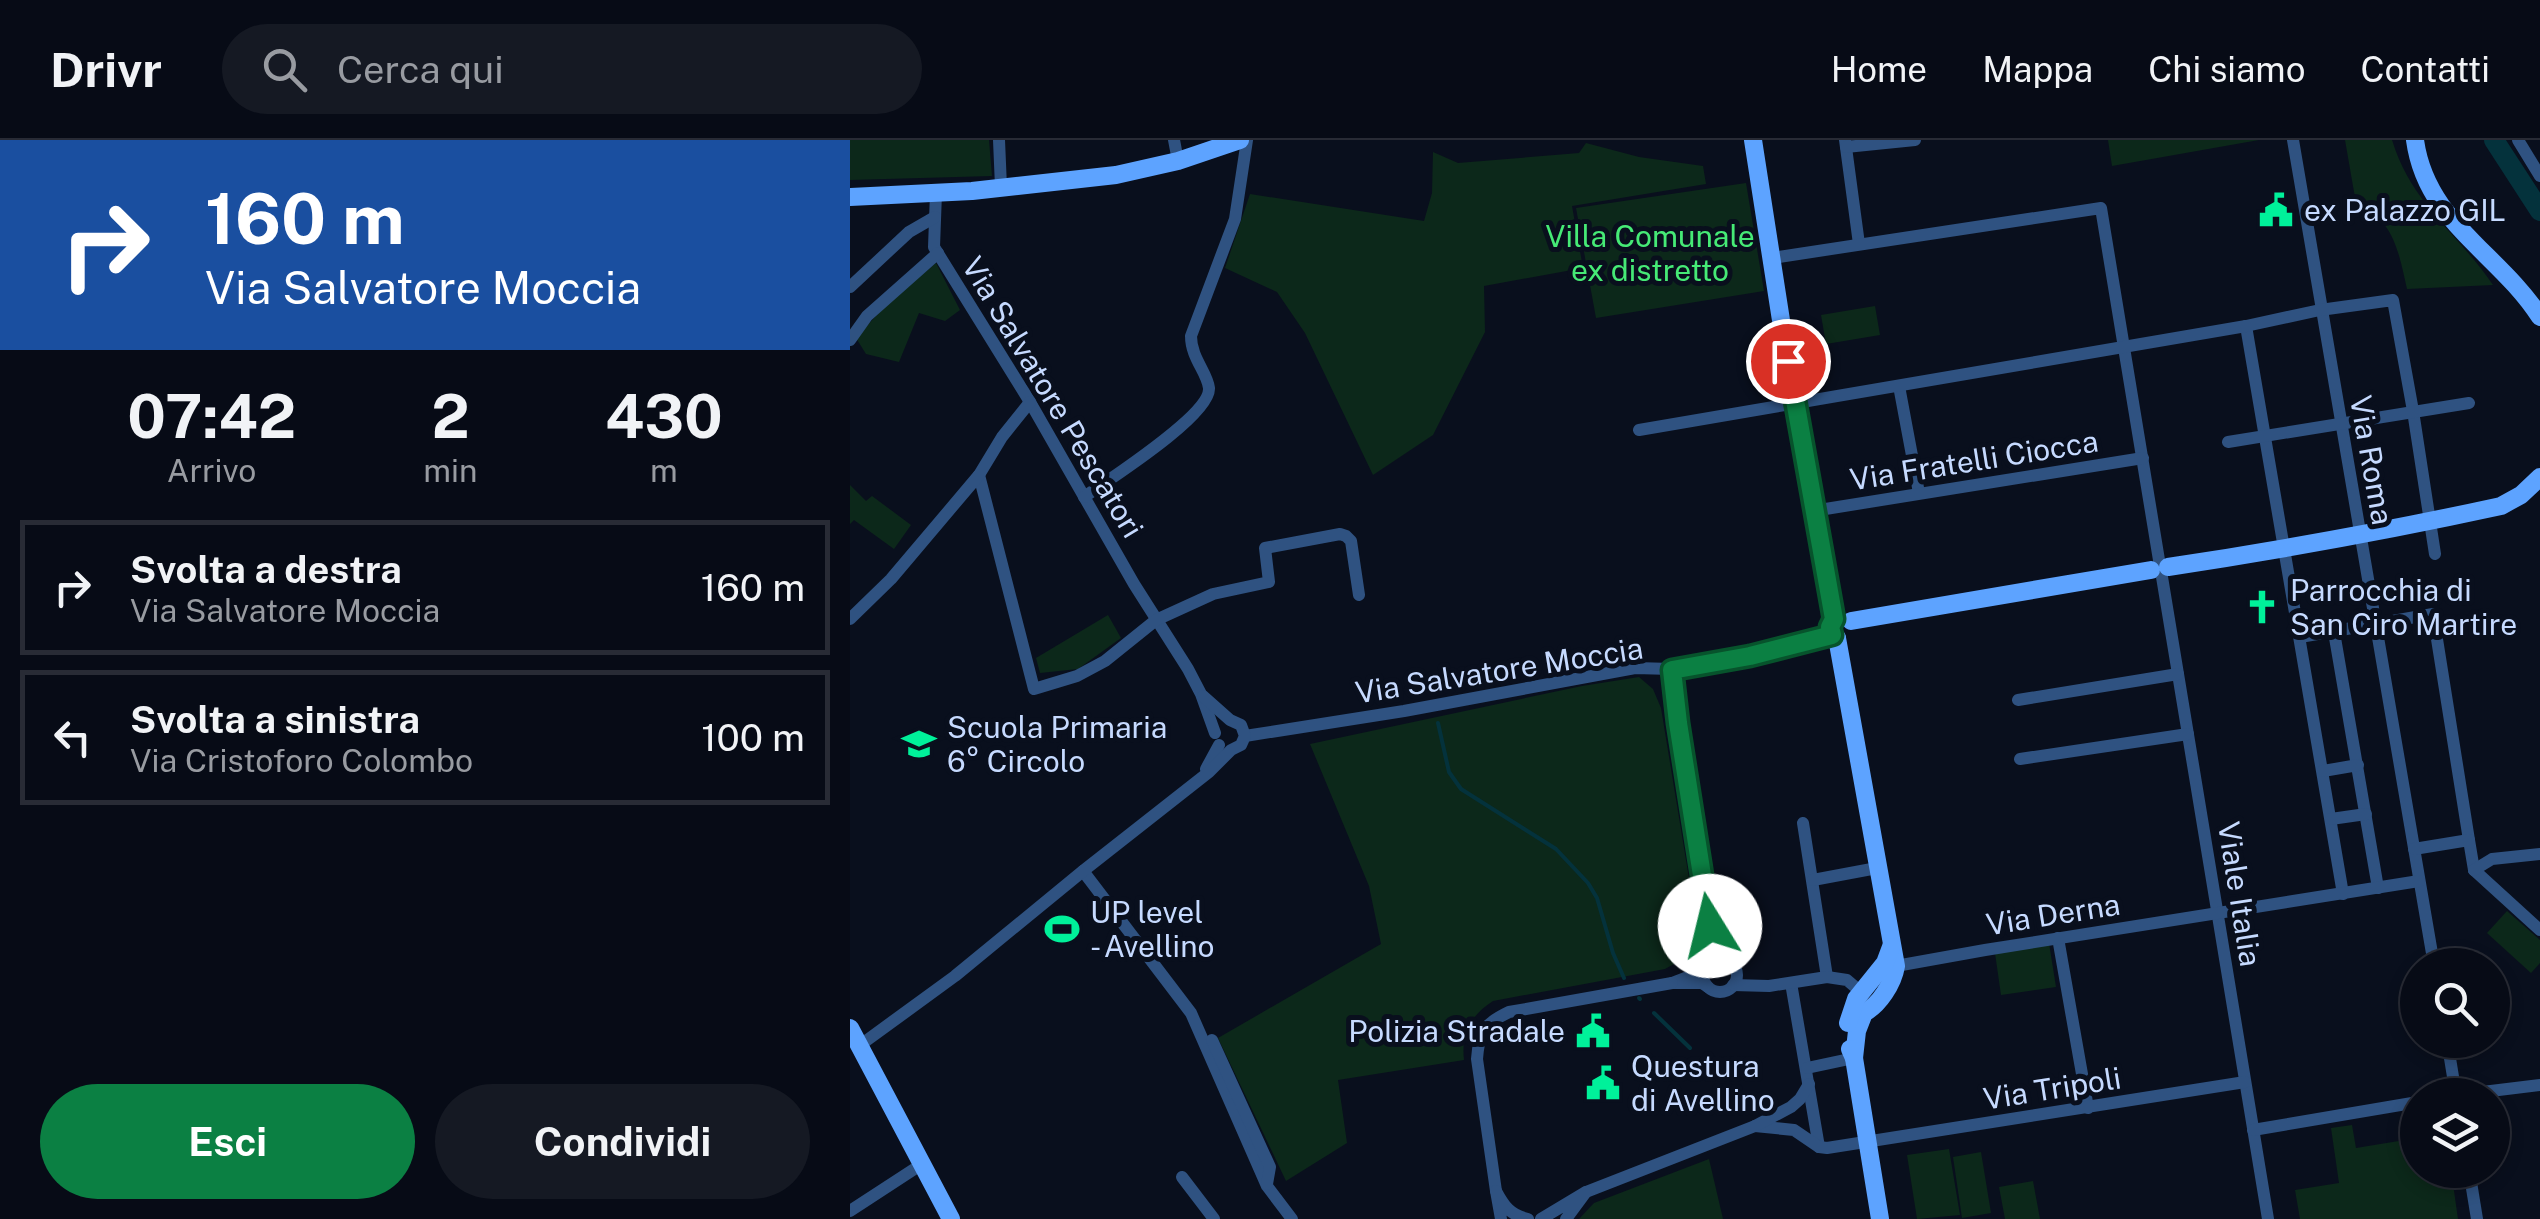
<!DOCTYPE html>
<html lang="it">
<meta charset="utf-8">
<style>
:root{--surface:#070b16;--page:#151923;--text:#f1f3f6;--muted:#989ba1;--line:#282b35;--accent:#0b8043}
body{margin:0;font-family:"Public Sans",sans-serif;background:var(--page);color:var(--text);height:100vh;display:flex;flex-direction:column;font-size:38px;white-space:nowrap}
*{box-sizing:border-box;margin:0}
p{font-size:32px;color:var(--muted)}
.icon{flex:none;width:55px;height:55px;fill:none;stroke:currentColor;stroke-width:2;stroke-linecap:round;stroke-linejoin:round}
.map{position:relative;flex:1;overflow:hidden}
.drawer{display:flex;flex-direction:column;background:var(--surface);width:850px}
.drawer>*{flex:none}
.banner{background:#1a4fa0;color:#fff;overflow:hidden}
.controls{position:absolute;left:1550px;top:808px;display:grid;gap:20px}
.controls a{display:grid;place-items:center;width:110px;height:110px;border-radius:50%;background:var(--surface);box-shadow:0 5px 15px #0003,0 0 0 2px var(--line);font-size:50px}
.pin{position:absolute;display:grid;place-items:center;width:85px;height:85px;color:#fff;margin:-42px;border:5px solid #fff;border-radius:50%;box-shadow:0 2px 10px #0007}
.me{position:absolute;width:110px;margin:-55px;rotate:351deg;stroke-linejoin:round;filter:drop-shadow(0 0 8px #0008)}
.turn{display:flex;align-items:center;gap:35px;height:210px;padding:0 40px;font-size:45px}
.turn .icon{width:130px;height:130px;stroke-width:2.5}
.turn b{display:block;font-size:70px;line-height:85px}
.eta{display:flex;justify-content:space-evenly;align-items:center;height:170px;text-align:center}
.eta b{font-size:60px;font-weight:700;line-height:70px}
.action{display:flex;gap:20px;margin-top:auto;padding:20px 40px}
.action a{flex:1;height:115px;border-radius:60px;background:var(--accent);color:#fff;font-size:40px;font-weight:700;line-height:115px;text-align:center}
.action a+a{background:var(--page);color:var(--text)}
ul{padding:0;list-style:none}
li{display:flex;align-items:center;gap:30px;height:135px;margin:0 20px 15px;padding:0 20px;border:5px solid var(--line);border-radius:0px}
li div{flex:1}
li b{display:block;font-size:38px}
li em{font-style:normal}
header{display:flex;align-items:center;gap:60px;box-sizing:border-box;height:140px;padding:0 50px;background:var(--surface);border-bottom:2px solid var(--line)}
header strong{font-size:48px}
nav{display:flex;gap:55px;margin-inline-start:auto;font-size:35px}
.search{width:700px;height:90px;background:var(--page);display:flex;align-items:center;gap:25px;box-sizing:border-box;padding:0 35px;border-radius:55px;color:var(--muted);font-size:38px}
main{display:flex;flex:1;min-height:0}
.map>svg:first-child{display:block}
.green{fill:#0c281a}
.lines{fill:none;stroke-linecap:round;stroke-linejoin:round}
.stream{stroke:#04323c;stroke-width:4}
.river{stroke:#04323c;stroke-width:20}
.street{stroke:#2f5281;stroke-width:12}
.secondary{stroke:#5da3ff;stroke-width:18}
.route-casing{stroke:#07532c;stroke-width:25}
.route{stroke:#0b8043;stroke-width:18}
.labels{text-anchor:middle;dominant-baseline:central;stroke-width:10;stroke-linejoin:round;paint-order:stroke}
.poi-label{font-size:30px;fill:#c6daff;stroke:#090f1d;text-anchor:start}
.park-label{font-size:30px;fill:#46ea76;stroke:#090f1d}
.street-label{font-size:30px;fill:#c6daff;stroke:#090f1d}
</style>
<header>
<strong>Drivr</strong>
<div class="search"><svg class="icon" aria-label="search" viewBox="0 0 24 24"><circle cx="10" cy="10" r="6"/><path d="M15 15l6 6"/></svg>Cerca qui</div>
<nav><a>Home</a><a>Mappa</a><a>Chi siamo</a><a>Contatti</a></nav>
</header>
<main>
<section class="drawer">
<div class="banner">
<div class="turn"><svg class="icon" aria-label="right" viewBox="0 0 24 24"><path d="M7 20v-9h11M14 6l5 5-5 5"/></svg><div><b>160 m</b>Via Salvatore Moccia</div></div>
</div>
<div class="eta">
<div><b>07:42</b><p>Arrivo</p></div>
<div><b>2</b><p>min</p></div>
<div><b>430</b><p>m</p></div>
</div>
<ul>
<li><svg class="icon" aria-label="right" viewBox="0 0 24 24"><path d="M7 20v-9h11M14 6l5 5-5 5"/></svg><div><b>Svolta a destra</b><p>Via Salvatore Moccia</p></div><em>160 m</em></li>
<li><svg class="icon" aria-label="left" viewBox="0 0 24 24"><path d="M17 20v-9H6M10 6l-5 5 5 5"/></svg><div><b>Svolta a sinistra</b><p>Via Cristoforo Colombo</p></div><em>100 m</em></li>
</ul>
<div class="action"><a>Esci</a><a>Condividi</a></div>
</section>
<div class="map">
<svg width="1690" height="1079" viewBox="0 0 1690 1079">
<rect width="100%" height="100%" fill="#090f1d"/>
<g class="green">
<polygon points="0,0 139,0 142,36 0,40"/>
<polygon points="1258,0 1409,0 1262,26"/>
<path d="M 1495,0 L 1542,0 C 1562,65 1607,92 1643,145 L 1557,149 C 1550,119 1544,74 1507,69 Z"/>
<polygon points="736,3 789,17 853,26 856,44 722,66 733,128 634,146 635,192 583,295 523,335 455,193 427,152 375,128 400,54 574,81 582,53 583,12 608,23 729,13"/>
<polygon points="896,43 914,151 746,178 726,68"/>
<polygon points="86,123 110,170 95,181 69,173 49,222 16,214 6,198 33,168"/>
<polygon points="1025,166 1030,195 976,204 971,175"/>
<polygon points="0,345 16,361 22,356 61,385 44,409 4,380 0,384"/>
<polygon points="258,475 271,498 228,529 190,533 186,518"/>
<path d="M 789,537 L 803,549 L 811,568 L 847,787 C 845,813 838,817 815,829 L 643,861 C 621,875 611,893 614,920 L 488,940 L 497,1003 L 436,1041 L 368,898 L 531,804 L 519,746 L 460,604 L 732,546 Z"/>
<polygon points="1657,771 1690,800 1690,823 1681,833 1637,793"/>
<polygon points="1199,803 1206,847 1151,855 1145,813"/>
<polygon points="1502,985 1506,1008 1567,998 1568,1030 1601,1030 1608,1079 1450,1079 1445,1050 1489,1043 1481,988"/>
<polygon points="1099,1009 1110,1075 1067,1079 1057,1015"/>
<polygon points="1131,1012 1141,1073 1112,1078 1103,1017"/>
<polygon points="859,1019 873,1079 729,1079 744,1063"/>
<polygon points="1183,1041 1190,1079 1155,1079 1149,1047"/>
</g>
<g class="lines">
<g class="stream">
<polyline points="588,583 599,632 611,649 706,709 738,743 747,758 763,813 774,838"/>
<polyline points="789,858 790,859"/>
<polyline points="804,873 840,908"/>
</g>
<polyline class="river" points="1644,0 1690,71"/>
<g class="street">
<polyline points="149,0 151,47"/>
<polyline points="324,0 328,21"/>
<polyline points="995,0 1009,104"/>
<polyline points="1443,0 1584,825"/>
<polyline points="1668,0 1690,36"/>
<polyline points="996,7 1065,0"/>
<polyline points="86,53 84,107 180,262 284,444 338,529 351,554 365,593"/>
<polyline points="922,118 1251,68 1309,420"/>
<polyline points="0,147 59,92 85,77"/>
<polyline points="1396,186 1493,754"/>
<polyline points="0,200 17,176 88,113"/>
<polyline points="1049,246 1069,353"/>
<polyline points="789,290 1396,186 1470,170 1543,160 1563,271 1585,414"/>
<polyline points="1378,302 1619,263"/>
<polyline points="129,335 184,549 227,536 255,521 306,480 363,454 419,442 415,408 490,394 496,396 501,401 509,455"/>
<path d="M 234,357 C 258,340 361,275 359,248 C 357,232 341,218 341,196 L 385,79 L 397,0"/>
<polyline points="963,371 1293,318"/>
<polyline points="1312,437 1418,1079"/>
<polyline points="0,479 41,439 129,335 152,297 180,262"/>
<polyline points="1484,492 1528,748"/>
<polyline points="1450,497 1583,474 1619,700"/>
<polyline points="822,529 828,583 860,786"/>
<polyline points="1168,560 1328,534"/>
<polyline points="395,596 554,571 785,528 822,529 900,516 982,495"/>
<polyline points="1170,619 1338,594"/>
<polyline points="356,629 369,605"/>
<polyline points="1473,631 1508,625"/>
<polyline points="1481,679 1516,674"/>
<polyline points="953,683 977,837"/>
<polyline points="1564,709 1619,700 1624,730"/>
<polyline points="1624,730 1690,790"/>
<polyline points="1624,730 1642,719 1690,714"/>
<polyline points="233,731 341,873 417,1046 442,1079"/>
<polyline points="963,740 1027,728"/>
<polyline points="1208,798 1238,968"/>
<circle cx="870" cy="835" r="17"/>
<polyline points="858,822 860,786 874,818"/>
<polyline points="855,826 840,836 822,843 852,843 858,847"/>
<polyline points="1046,826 1135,810 1569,741"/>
<polyline points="941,843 969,1007"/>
<polyline points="883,845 919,846 977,837 997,840 1011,852"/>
<polyline points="362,900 420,1027 417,1044"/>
<polyline points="1597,900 1606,955"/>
<polyline points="9,906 105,836 233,731 359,632 381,610 391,605 395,596 391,585 380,580 353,556"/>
<polyline points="957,928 1004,918"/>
<polyline points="1608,955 1690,945"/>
<polyline points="905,986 944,990 969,1007 977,1008 1395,942"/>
<polyline points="1403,990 1568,962"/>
<polyline points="1619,1030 1627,1079"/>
<polyline points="332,1037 364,1079"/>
<path d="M 646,1051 L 627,919 C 629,891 634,884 659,872 L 822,843"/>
<polyline points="736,1052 905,986 941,967 950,959 959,944"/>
<polyline points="0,1071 72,1024"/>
<path d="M 651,1079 L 646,1051 C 654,1066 660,1075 678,1079"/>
<polyline points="691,1079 736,1052 716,1079"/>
</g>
<g class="secondary">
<polyline points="903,0 944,264 984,479 981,491 987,498"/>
<path d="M 1565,0 C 1576,82 1649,113 1690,177"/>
<polyline points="0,57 122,51 266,35 328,21 390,0"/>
<path d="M 1318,427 C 1430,410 1541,390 1651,366 L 1671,355 L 1690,337"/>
<polyline points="1001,481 1301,430"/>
<path d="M 987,498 L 1046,826 C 1043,844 1029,865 1014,873 L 1007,891 L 1004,918"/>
<polyline points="998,883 1006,859 1035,823 1041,807"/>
<polyline points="0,888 101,1079"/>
<polyline points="1000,909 1004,918 1030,1079"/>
</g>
</g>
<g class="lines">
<g class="route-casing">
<polyline id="route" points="860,786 828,583 822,530 900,516 982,495 980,487 984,479 938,221"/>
</g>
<use href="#route" class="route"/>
</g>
<defs>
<g id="civic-bare" transform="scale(2.7)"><path d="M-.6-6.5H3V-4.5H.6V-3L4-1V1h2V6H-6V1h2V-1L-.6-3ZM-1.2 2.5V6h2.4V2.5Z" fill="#00f19a" stroke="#090f1d" stroke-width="2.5" paint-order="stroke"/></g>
<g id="church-bare" transform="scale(2.7)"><path d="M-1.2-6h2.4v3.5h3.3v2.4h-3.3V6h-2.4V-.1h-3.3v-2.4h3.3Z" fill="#00f19a" stroke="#090f1d" stroke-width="2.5" paint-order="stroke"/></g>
<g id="school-bare" transform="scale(2.7)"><path d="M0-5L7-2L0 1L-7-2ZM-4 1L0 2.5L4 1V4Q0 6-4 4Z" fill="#00f19a" stroke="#090f1d" stroke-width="2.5" paint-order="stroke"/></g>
<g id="stadium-bare" transform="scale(2.7)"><path d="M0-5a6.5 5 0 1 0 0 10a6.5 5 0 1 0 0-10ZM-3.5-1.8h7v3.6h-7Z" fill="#00f19a" stroke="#090f1d" stroke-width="2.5" paint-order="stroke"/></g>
</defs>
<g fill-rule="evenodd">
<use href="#civic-bare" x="1426" y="70"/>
<use href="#church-bare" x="1412" y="467"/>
<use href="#school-bare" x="69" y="604"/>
<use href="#stadium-bare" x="212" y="789"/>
<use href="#civic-bare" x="743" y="891"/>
<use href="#civic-bare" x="753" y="943"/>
</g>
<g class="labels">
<g class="poi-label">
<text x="1454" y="70">ex Palazzo GIL</text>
<text x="1440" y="450">Parrocchia di<tspan x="1440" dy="34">San Ciro Martire</tspan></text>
<text x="97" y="587">Scuola Primaria<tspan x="97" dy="34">6° Circolo</tspan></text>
<text x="240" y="772">UP level<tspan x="240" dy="34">- Avellino</tspan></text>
<text x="715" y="891" text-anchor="end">Polizia Stradale</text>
<text x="781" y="926">Questura<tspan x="781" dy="34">di Avellino</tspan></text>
</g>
<g class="park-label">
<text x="800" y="96">Villa Comunale<tspan x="800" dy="34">ex distretto</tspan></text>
</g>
<g class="street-label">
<text transform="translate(203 257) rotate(59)">Via Salvatore Pescatori</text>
<text transform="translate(1124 320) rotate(-9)">Via Fratelli Ciocca</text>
<text transform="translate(1522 320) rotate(80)">Via Roma</text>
<text transform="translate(649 530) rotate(-9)">Via Salvatore Moccia</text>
<text transform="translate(1390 754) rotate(81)">Viale Italia</text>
<text transform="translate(1203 774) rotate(-9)">Via Derna</text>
<text transform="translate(1202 948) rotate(-9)">Via Tripoli</text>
</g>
</g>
</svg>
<div class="controls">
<a><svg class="icon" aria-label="search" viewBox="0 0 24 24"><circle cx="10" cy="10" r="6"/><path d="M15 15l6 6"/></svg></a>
<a><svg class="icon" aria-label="layers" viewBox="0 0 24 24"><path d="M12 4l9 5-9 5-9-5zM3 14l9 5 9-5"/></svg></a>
</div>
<div class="pin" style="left:938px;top:221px;background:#d93025"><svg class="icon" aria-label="arrive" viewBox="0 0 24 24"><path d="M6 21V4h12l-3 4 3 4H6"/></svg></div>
<svg class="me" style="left:860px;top:786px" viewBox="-20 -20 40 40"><circle r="19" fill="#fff"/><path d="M0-13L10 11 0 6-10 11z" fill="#0b8043"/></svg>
</div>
</main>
